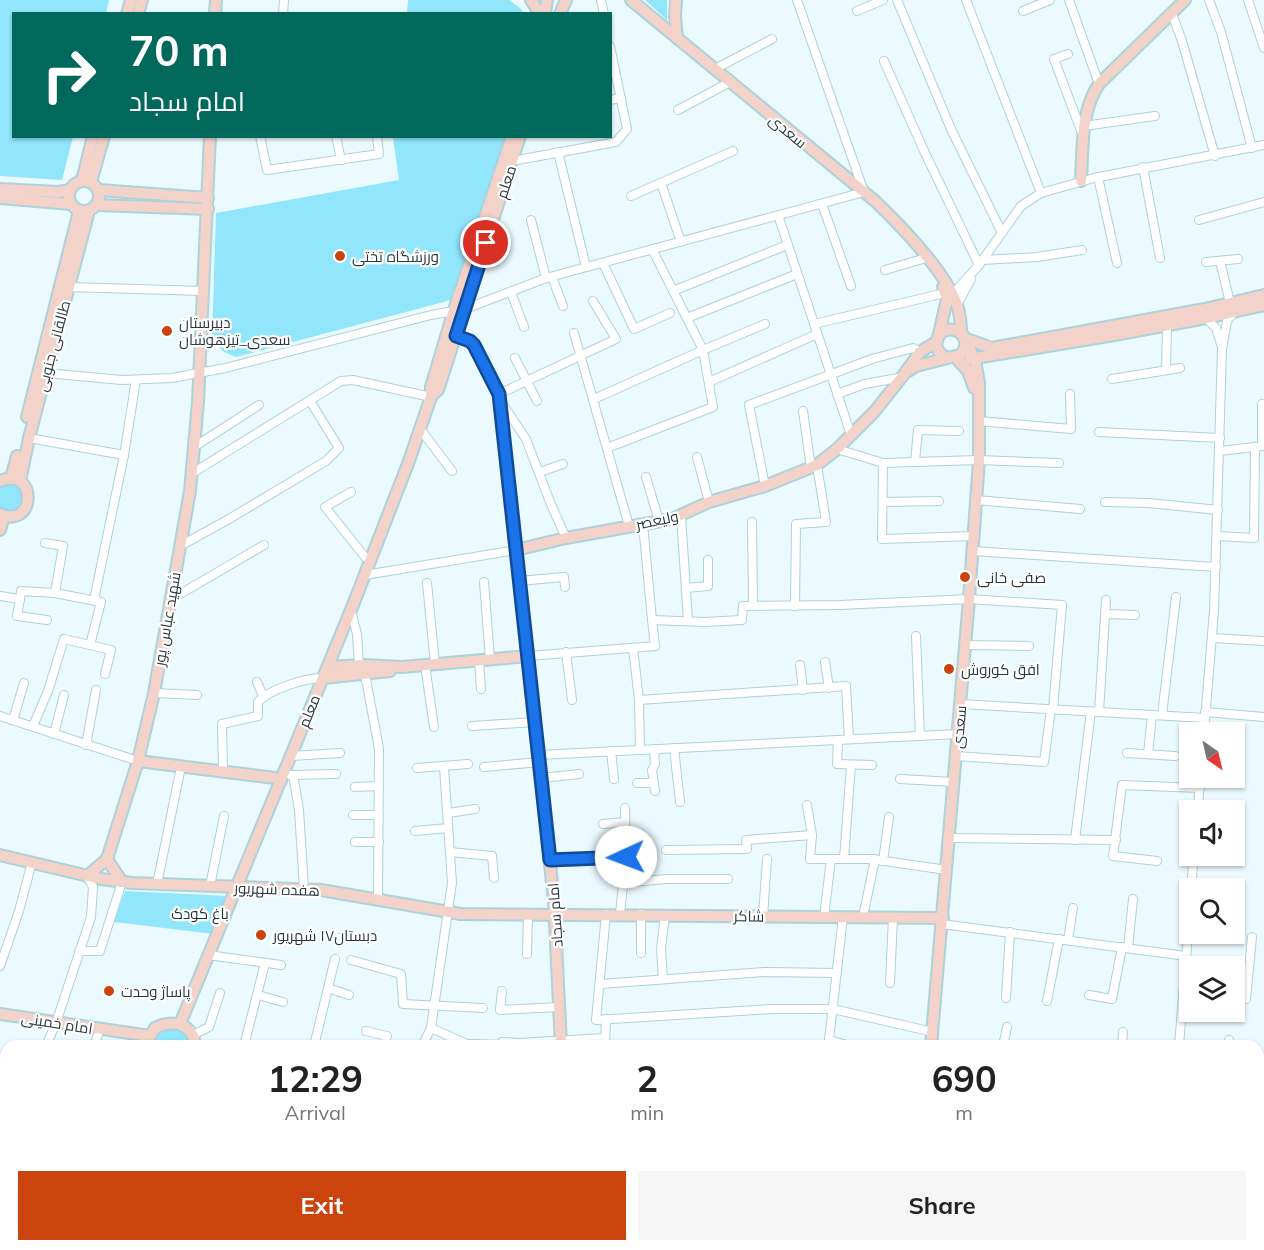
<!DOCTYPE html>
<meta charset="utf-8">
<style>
:root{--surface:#fff;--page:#f6f6f6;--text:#222;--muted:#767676;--accent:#cb440e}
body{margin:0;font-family:Mulish,Cairo,sans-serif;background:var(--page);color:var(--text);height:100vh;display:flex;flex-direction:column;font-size:22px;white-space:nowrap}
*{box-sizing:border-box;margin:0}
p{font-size:20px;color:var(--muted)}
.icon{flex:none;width:33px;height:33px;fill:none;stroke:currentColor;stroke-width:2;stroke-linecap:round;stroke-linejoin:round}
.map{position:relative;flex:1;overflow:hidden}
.details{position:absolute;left:0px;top:1040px;width:1264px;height:212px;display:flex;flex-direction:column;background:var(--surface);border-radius:18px 18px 0 0;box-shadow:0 2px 4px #0004}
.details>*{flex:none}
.hud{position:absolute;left:12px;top:12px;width:600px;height:126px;border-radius:0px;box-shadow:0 2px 4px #0004;background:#00695c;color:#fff;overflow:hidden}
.needle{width:39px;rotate:146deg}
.tools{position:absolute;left:1179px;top:722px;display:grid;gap:12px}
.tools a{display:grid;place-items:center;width:66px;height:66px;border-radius:0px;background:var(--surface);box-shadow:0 2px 4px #0004;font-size:30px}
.pin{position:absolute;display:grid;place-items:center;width:51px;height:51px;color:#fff;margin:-26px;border:3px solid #fff;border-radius:50%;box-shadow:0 2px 6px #0007}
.me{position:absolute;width:66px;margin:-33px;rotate:268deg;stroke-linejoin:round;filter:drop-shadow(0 0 4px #0008)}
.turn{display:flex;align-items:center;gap:21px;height:126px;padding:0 18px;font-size:27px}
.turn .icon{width:78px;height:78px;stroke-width:2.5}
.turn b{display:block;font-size:42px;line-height:51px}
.eta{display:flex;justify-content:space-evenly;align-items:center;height:102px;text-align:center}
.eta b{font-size:36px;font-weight:700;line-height:42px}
.cta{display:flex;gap:12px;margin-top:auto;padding:12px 18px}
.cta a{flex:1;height:69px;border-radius:0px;background:var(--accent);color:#fff;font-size:24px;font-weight:700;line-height:69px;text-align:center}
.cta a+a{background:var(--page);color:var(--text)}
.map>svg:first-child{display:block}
.green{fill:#91e6fc}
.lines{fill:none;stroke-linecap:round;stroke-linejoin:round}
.street-casing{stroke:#add2dc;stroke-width:10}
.secondary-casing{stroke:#add2dc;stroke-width:14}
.street{stroke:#fff;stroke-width:8}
.secondary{stroke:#f3d3c9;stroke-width:10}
.route-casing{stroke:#114b97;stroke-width:15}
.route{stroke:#1a73e8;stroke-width:10}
.poi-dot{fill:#cb440e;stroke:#fff;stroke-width:2}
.labels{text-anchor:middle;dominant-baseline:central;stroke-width:4.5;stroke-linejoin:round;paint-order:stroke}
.street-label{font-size:15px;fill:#29383c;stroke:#fff}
.poi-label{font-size:15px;fill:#29383c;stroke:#fff;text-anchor:start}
.park-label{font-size:15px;fill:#1f3439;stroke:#fff}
</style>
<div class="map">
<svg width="1264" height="1250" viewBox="0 0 1264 1250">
<rect width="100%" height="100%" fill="#ebfafe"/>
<g class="green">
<polygon points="0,0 109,0 106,13 14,14 14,136 73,137 62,180 0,176"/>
<polygon points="408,0 509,0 520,8 524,13 407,13"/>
<polygon points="645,0 667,0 667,20"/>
<polygon points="393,137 505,137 451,300 236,357 224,352 212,340 216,213 399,180"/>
<polygon points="5,484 19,487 24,494 21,508 12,513 0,510 0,487"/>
<polygon points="125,891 228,896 214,934 114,922"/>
<path d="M 165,1029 C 177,1027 189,1031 189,1046 L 156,1045 L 157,1036 Z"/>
</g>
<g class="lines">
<g class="street-casing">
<g id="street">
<polyline points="601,0 604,14"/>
<polyline points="897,0 951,129 1002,233"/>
<polyline points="966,0 1041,193"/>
<polyline points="1069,0 1099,84"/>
<polyline points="1209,0 1221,32 1252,148"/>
<polyline points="1248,0 1264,48"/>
<polyline points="857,11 883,0"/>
<polyline points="1023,11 1050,0"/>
<polyline points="283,14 284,0"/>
<polyline points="1172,14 1182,41 1215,156"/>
<polyline points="1068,54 1054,59 1082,133"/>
<polyline points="884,61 925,153 979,265"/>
<polyline points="715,69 772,39"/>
<polyline points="610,100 621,98"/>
<polyline points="678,110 730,82"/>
<polyline points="1084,126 1155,116"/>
<polyline points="260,136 267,170 379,154 377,136"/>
<polyline points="336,136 341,160"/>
<polyline points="558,152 586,267"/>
<polyline points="512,161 616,142 627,129 610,46"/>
<polyline points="1143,167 1160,258"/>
<polyline points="1098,177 1117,263"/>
<polyline points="661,183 681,242"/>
<polyline points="631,196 733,151"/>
<polyline points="822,204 851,286"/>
<polyline points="778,215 851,435"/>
<polyline points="531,220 546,278"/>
<polyline points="1199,220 1264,202"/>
<polyline points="982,260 1037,257 1082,250"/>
<polyline points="1220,261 1230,303"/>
<polyline points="1206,262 1238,259"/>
<polyline points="603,263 634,329 670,313"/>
<polyline points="885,270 926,258"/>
<polyline points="552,277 563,306"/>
<polyline points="68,287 204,291"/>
<polyline points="673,291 787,245"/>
<polyline points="511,292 524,327"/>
<polyline points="952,295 979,265 1021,206 1041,193 1094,178 1264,145"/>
<polyline points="957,305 971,279"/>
<polyline points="687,318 797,274"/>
<polyline points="1206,318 1216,328 1221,344"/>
<polyline points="814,324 945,293"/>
<polyline points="574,333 629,526"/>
<polyline points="515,358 537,401"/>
<polyline points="1166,370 1167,325"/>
<polyline points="46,373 122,380 172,378 225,368 431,315 465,309 546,278 864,192 797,0"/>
<polyline points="1112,379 1180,368"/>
<polyline points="709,382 817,334"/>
<polyline points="499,394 616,339 593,301"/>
<polyline points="837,394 865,384 903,377"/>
<polyline points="594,399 703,350 652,249"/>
<polyline points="501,402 526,439 550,502 566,538"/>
<polyline points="1262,404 1262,446"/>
<polyline points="803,411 811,468"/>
<polyline points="979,421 1071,429 1070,394"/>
<polyline points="421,430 452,471"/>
<polyline points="1099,432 1220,438"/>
<polyline points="29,438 124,455"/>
<polyline points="194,447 259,405"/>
<polyline points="607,448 713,407 703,350 765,324"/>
<polyline points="837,449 883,463 882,539 974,536"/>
<polyline points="1220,451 1264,446"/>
<polyline points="697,457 709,502"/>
<polyline points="915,462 918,430 959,431"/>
<polyline points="883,463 979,460 1059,463"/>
<polyline points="540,472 563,464"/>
<polyline points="191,474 341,381 353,380 431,397"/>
<polyline points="646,477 659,521"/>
<polyline points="765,486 749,405 872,359 913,348 920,352"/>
<polyline points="351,492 325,507 365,557 371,560"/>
<polyline points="976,500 1080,509"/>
<polyline points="883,502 939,501"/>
<polyline points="1105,502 1149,503 1218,510"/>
<polyline points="681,516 688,621"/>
<polyline points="752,522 753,606"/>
<polyline points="643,524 652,620"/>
<polyline points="1217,536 1254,538 1255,447"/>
<polyline points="45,543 63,546 55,593"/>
<polyline points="180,546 229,519 326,461 339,448 310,401"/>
<polyline points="973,551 1216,567"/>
<polyline points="365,575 516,550"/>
<polyline points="519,581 564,577 565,587"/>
<polyline points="484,582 490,659"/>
<polyline points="427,583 435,664"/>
<polyline points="686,588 708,586 708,560"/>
<polyline points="0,596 20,599 21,591 55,593 101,602 90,645"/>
<polyline points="20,599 17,616 47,620"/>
<polyline points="94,600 124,455 136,380"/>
<polyline points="170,600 264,545"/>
<polyline points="795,606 796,524 826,522 817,465"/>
<polyline points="351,611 357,634 359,665"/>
<polyline points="1106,614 1135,615"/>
<polyline points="916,636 920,736"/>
<polyline points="1212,638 1264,641"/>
<polyline points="965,645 1029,646"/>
<polyline points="633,648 639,700 640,750"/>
<polyline points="566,652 572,700"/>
<polyline points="529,656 655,646 652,620 704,622 742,620 743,606 840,605 969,599 1062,605 1053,709"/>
<polyline points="479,660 481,689"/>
<polyline points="825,662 829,688"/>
<polyline points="425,665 434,727"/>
<polyline points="800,665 803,690"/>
<polyline points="365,674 379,749 378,899"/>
<polyline points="257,682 263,696"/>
<polyline points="154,693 197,695"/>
<polyline points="639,700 846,686 849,739"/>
<polyline points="961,704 1205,718"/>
<polyline points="1099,712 1106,600"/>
<polyline points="1205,712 1264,717"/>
<polyline points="1162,715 1176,597"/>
<polyline points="0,716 138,761"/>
<polyline points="13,720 24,683"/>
<polyline points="33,726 48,691 64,639 111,650 105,674"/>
<polyline points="472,726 535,722"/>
<polyline points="1204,732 1214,611 1222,349 1227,321 1235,311"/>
<polyline points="54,734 64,695"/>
<polyline points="838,740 837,764 872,765"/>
<polyline points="86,745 96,690"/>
<polyline points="674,748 680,802"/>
<polyline points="654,749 655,764 652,770 655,791"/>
<polyline points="611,751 614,779"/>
<polyline points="1127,753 1175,756"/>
<polyline points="1148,754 1152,715"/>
<polyline points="539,755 958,734"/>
<polyline points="291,756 340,753"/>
<polyline points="956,756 1044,762 1051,709"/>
<polyline points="484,767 540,762"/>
<polyline points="417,768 468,764"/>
<path d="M 223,772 L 222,724 L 258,716 L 258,702 C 270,689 305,678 323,678"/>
<polyline points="290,775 336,774"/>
<polyline points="293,775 299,810 304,889"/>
<polyline points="542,778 579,774"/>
<polyline points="900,779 954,782"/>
<polyline points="637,783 654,783"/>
<polyline points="355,787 379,786"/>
<polyline points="807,805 812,835 810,859 870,859 947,870"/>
<polyline points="1198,810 1200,777"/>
<polyline points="448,813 475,809"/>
<polyline points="353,815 379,815"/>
<polyline points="603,824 625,822"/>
<polyline points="415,831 448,828"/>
<polyline points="950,838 1116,840"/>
<polyline points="1075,840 1091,711"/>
<polyline points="355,842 379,842"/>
<polyline points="666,850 747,849 746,840 812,835"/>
<polyline points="450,852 492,856 494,878"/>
<polyline points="844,859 851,765"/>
<polyline points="550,860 626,857"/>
<polyline points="883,861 889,817"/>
<polyline points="1157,861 1113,856 1122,785 1200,788"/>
<polyline points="623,883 666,879 728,879"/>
<polyline points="157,884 181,767"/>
<polyline points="210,886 224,816"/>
<polyline points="1191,888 1194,855"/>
<polyline points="606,914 596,1020 772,1009 833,1009 933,1032"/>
<polyline points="620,914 626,857 625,808"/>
<polyline points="641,914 641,953"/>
<polyline points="763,916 767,859"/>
<polyline points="824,917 831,859"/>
<polyline points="843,917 829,1040 851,1046"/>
<polyline points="863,917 875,859"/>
<polyline points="942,924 1186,956"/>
<polyline points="1068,940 1073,908"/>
<polyline points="1128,948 1133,899"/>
<polyline points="79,951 100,951 122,882"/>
<polyline points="527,954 528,914"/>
<polyline points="208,955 281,965"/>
<polyline points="351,960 401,974 403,1004 483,1008"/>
<polyline points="0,966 19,911 32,862"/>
<polyline points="663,979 661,949 665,915"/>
<polyline points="890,983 893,917"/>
<polyline points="601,984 765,972 837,973"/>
<polyline points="328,988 349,995"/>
<polyline points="502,991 500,1010 560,1007"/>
<polyline points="258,995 283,1002"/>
<polyline points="1089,995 1112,999 1122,947"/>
<polyline points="1006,998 1010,932"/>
<polyline points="1234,998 1246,999 1252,937"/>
<polyline points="1047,1001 1059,939"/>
<polyline points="431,1028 467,1044 501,1045 502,1042 519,1043 605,1038"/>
<polyline points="366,1031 387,1036 384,1046"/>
<polyline points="193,1035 209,1027 220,993"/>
<polyline points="1229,1040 1229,1046"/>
<polyline points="46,1046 56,1023 91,917 93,887 87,876"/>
<polyline points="94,1046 100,1029"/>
<polyline points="244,1046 265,963"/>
<polyline points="314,1046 335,959"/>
<polyline points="422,1046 431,1028 452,883 444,767"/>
<polyline points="605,1046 606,1019"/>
<polyline points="1003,1046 1007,1027"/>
<polyline points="1122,1046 1123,1032"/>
<polyline points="1179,1046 1190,910"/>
<polyline points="3,1061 6,1063"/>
<polyline points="0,1145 6,1130"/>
<polyline points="0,1222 6,1225"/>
<polyline points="61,1245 74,1250"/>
<polyline points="178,1245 186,1250"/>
<polyline points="256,1245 262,1250"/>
<polyline points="408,1245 414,1250"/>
<polyline points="505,1245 510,1250"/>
<polyline points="588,1245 593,1250"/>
<polyline points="747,1245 756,1250"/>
<polyline points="916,1245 918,1250"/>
<polyline points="335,1249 337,1245"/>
<polyline points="371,1250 376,1245"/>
<polyline points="827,1250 830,1245"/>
<polyline points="924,1250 928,1245"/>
<polyline points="1015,1250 1016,1245"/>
<polyline points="1261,1250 1264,1240"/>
</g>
</g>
<g class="secondary-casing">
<g id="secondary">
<polyline points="531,0 540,14"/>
<path d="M 631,0 L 875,201 C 902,227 942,268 956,302 C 960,312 961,323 961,334"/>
<polyline points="676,0 675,16 677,38"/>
<polyline points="127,14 131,0"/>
<polyline points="138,14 142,0"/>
<polyline points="215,14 216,0"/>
<polyline points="545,14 547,0"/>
<polyline points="560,14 566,0"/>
<circle cx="84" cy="196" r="15"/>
<polyline points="82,181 93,136"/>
<path d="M 1081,181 C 1083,149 1080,112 1099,84 L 1185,0"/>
<polyline points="91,182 104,136"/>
<polyline points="0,189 58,192 70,190"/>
<polyline points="99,190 208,198"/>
<polyline points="0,198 71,204"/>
<polyline points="97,205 208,209"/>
<polyline points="939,334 947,299 943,287"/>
<polyline points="456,336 470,341 474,345 499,394 554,901 561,1046"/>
<polyline points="964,338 992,348 1205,309 1264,295"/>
<polyline points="955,357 968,371 974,388"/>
<polyline points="970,359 1120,334 1206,318 1264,305"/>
<polyline points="907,370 920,352 936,342"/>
<polyline points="431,396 438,390 520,136"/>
<polyline points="27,417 79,211"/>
<polyline points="11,478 17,456"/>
<path d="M 0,481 C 37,465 37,530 0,514"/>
<polyline points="20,481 29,438 89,211"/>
<polyline points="0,530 4,516"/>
<path d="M 516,550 L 566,538 L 672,519 L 709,502 L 765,486 L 817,465 L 837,449 L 875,411 L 905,373 L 916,366 L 960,355 C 980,333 941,318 937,341 C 935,349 939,353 946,357"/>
<polyline points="328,667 364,665 402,667 529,656"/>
<polyline points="323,678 390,671"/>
<polyline points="138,761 275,778 281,781"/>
<polyline points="0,855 101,879 132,883 321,890 461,914 943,918"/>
<polyline points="107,859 138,761 154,693 190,491 198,402 210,136"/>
<polyline points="107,859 122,882"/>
<polyline points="87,876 107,859"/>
<polyline points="0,1014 150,1036"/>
<polyline points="180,1024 353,605 409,461 431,397 431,387 454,310 512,136"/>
<path d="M 149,1046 L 148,1040 L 155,1028 C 172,1019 194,1023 195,1046"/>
<polyline points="931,1046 969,599 979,460 979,383 975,360 964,338"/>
<polyline points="1258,1130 1264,1126"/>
<polyline points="965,1245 977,1250"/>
<polyline points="85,1250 87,1245"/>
<polyline points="459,1250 462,1245"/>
<polyline points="468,1250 471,1245"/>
<polyline points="777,1250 780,1245"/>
</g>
</g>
<use href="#street" class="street"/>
<use href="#secondary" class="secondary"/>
</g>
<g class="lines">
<g class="route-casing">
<polyline id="route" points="486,243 456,336 470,341 474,345 499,394 550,860 626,857"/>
</g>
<use href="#route" class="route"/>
</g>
<g class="poi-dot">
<circle cx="340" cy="256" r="6"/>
<circle cx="167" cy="331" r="6"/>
<circle cx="965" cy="577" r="6"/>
<circle cx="949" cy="669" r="6"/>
<circle cx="261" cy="935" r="6"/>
<circle cx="109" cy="991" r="6"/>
</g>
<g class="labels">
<g class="street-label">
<text transform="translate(788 131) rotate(39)">سعدی</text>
<text transform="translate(506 182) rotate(-72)">معلم</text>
<text transform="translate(53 346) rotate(-75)">طالقانی جنوبی</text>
<text transform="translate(657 520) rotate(-12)">ولیعصر</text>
<text transform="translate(167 619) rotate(-80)">شهید عباس پور</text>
<text transform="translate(309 711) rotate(-68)">معلم</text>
<text transform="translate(959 727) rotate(-85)">سعدی</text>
<text transform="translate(277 889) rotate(2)">هفده شهریور</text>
<text transform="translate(555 915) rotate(-94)">امام سجاد</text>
<text transform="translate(749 916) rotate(1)">شاکر</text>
<text transform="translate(57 1023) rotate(9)">امام خمینی</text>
</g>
<g class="poi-label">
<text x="352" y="256">ورزشگاه تختی</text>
<text x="179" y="322">دبیرستان<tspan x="179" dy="17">سعدی_تیزهوشان</tspan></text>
<text x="977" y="577">صفی خانی</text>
<text x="961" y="669">افق کوروش</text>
<text x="273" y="935">دبستان۱۷ شهریور</text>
<text x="121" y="991">پاساژ وحدت</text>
</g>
<g class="park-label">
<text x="200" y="913">باغ کودک</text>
</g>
</g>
</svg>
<div class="tools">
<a><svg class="needle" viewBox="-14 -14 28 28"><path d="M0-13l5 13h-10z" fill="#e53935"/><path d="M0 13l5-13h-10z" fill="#767676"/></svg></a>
<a><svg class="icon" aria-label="sound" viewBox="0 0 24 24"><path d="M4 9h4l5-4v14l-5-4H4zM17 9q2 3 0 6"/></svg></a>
<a><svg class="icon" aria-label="search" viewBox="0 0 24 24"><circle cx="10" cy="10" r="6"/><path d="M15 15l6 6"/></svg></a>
<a><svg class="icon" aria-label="layers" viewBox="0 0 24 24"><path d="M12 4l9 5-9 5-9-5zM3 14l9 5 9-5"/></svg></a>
</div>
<div class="pin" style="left:486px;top:243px;background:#d93025"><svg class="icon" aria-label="arrive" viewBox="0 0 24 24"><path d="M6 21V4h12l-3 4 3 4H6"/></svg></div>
<svg class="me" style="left:626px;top:857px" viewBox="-20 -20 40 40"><circle r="19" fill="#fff"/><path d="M0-13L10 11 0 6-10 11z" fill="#1a73e8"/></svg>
<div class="hud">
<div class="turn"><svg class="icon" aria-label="right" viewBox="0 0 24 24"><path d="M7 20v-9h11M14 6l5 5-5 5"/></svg><div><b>70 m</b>امام سجاد</div></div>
</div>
<section class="details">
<div class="eta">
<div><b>12:29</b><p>Arrival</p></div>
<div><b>2</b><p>min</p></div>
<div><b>690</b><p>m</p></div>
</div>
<div class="cta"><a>Exit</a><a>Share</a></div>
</section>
</div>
